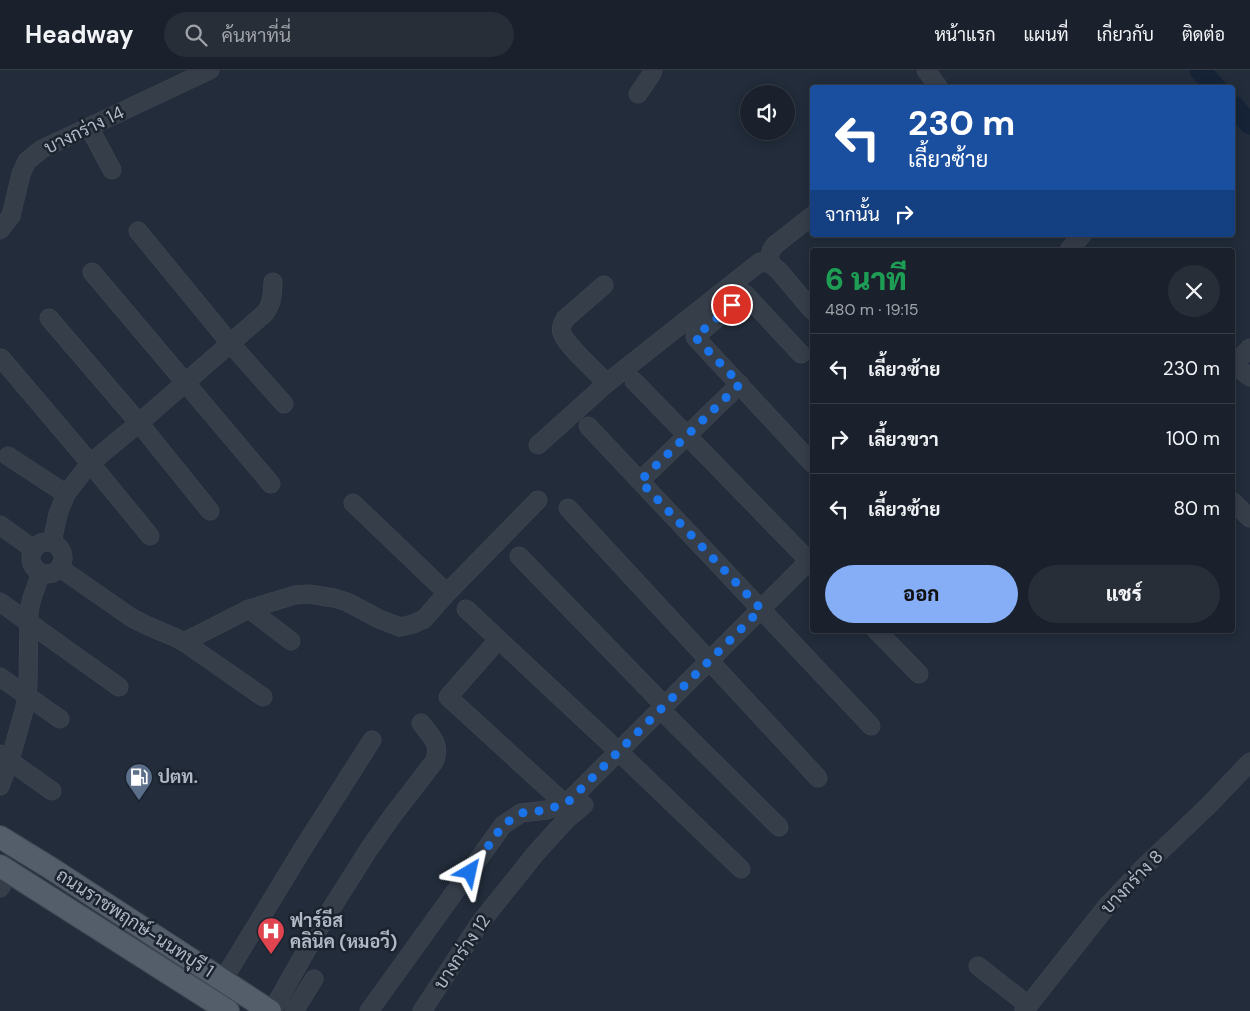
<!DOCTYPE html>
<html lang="th">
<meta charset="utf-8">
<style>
:root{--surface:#1a212c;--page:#272e38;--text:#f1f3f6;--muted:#9fa3a9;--line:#383e48;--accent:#86aef6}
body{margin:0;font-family:"DM Sans",Sarabun,sans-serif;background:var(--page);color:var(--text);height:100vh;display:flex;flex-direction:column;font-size:19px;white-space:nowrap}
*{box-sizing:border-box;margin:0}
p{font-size:16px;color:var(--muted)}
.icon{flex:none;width:28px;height:28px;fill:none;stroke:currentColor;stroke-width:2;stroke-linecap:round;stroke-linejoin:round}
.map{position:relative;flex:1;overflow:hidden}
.drawer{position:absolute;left:810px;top:178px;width:425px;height:385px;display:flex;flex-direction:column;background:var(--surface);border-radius:5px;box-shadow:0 2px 12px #0003,0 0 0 1px var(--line)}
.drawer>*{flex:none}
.top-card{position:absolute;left:810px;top:15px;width:425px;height:152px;border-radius:5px;box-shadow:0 2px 12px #0003,0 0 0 1px var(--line);background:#1a4fa0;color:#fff;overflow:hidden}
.tools{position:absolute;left:740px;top:15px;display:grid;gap:10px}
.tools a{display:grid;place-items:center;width:55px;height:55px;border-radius:50%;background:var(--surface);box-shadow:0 2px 12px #0003,0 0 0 1px var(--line);font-size:25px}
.pin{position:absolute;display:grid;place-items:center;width:42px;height:42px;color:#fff;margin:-21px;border:2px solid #fff;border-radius:50%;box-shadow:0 1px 5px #0007}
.me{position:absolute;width:55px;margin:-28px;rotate:36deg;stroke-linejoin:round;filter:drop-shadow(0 0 4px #0008)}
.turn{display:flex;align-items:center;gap:18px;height:105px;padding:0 15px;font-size:22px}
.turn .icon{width:65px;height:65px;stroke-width:2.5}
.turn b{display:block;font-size:35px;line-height:42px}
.then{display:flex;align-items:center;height:48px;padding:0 15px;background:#0003;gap:10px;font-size:19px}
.round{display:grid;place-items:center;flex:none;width:52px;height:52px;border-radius:26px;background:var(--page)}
.overview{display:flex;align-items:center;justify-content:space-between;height:85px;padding:0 15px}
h1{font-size:30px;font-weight:800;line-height:38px;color:#1e9e55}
.cta{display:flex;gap:10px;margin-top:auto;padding:10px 15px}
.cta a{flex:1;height:58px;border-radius:30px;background:var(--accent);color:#111;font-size:20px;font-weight:800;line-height:58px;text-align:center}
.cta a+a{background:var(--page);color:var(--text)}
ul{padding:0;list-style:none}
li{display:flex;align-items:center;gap:15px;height:70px;padding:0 15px;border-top:1px solid var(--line)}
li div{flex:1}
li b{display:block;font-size:19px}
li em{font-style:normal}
header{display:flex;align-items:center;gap:30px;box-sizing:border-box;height:70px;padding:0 25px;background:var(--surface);border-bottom:1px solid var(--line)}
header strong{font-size:24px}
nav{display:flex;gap:28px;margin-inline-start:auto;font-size:18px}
.search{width:350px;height:45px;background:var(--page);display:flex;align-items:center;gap:12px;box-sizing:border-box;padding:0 18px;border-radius:28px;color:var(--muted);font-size:19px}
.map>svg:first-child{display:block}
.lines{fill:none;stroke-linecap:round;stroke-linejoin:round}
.river{stroke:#162337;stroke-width:21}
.minor-casing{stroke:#3f4753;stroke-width:19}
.major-casing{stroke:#3f4753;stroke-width:24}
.minor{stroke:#363e4a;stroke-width:18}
.major{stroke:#545d6a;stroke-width:22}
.route{stroke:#1a73e8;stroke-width:9;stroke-dasharray:0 16.2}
.labels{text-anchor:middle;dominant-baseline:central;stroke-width:5;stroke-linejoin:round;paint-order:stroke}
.street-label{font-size:18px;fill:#b1b8c6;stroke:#1b232f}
.poi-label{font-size:18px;font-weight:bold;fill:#b1b8c6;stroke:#1b232f;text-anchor:start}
</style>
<header>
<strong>Headway</strong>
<div class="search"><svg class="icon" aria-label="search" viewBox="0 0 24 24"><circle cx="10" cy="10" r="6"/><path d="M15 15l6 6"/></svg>ค้นหาที่นี่</div>
<nav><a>หน้าแรก</a><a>แผนที่</a><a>เกี่ยวกับ</a><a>ติดต่อ</a></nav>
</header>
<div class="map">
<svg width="1250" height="941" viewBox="0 0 1250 941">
<rect width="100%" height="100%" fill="#222c3a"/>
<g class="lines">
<g class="river">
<polyline points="1200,0 1216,18"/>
<polyline points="1232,35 1250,54"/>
</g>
<g class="minor-casing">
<g id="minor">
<polyline points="926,0 939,18"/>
<polyline points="638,24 651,5 653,0"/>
<polyline points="89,57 112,100"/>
<polyline points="0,160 11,146 21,104 27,91 42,79 210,0"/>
<polyline points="138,161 230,273 284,334"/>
<polyline points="1069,180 1082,165"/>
<path d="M 771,194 C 769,186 769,182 775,175 L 812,146"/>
<polyline points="92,202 271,414"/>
<polyline points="49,248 139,353 210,441"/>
<polyline points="801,284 745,224 695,267 812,393"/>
<polyline points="1,288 91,394 150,466"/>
<polyline points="1234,295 1250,307"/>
<polyline points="1232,296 1250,278"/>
<polyline points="634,311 812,494"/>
<polyline points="607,313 760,192 771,194 779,201 812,240"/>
<polyline points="588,356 871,656"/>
<path d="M 538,375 L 607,313 C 597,303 566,275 562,263 C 560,258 563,253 565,249 L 604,215"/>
<polyline points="8,386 66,424"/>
<polyline points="640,411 740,314"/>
<polyline points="1232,431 1250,448"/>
<polyline points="353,433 447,523"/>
<polyline points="568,438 818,708"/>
<polyline points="0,455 33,479"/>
<circle cx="47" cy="488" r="16"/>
<path d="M 52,472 L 58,444 L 66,424 L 84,401 L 99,386 L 139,353 L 265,243 C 273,232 272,226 273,212"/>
<polyline points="519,486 664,635"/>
<polyline points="60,498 132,548 148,556 174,567 184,572 249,539 295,525 309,524 334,528 347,532 379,549 400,557 413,554 424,549 447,523 538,430"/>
<polyline points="0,532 119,617"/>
<polyline points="249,539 291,571"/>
<polyline points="466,539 618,681 741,799"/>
<polyline points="876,560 919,604"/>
<polyline points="498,570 448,627 564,733"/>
<polyline points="184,572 263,627"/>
<polyline points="0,607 60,649"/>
<polyline points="660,639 779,757"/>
<polyline points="0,684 52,721"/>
<polyline points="0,716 10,690 25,637 28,614 29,541 32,528 41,503"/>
<polyline points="0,818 9,802"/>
<polyline points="978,896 1028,935"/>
<polyline points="223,910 302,780 372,670"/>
<path d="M 272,941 L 319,858 L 369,779 L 393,745 L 434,692 C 442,675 431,666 421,653"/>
<polyline points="294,941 314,909"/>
<polyline points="369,941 503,755 521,743 547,740 569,731 812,488"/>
<polyline points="422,941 480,853 536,783 566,750 584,735"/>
<polyline points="1024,941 1107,836 1144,797 1209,735 1250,692"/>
</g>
</g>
<g class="major-casing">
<g id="major">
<polyline points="0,767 52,799 270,941"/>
<polyline points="0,796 228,941"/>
</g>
</g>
<use href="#minor" class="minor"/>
<use href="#major" class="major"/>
</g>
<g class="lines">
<polyline class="route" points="470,802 503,755 521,743 547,740 569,731 761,539 640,411 740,314 695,267 732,235"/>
</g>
<defs>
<g id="fuel-pin" transform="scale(1.4375)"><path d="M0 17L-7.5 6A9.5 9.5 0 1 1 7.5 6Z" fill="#5c6f8a" stroke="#1b232f"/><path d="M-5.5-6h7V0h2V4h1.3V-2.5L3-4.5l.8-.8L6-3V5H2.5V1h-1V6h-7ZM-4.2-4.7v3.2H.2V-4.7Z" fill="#fff"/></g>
<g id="hospital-pin" transform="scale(1.4375)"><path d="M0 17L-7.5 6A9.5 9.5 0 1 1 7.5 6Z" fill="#e0444e" stroke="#1b232f"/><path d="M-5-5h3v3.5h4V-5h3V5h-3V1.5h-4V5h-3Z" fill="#fff"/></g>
</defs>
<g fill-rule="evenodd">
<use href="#fuel-pin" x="139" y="707"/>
<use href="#hospital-pin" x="271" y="861"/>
</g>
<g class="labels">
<g class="street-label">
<text transform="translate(84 60) rotate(-26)">บางกร่าง 14</text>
<text transform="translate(1132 812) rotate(-46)">บางกร่าง 8</text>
<text transform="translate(135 853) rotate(33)">ถนนราชพฤกษ์-นนทบุรี 1</text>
<text transform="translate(462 882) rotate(-56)">บางกร่าง 12</text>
</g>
<g class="poi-label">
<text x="158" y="707">ปตท.</text>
<text x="290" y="851">ฟาร์อีส<tspan x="290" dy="21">คลินิค (หมอวี)</tspan></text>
</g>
</g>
</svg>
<div class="tools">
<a><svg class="icon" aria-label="sound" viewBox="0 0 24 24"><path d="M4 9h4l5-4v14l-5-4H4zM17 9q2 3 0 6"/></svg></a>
</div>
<div class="pin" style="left:732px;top:235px;background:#d93025"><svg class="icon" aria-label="arrive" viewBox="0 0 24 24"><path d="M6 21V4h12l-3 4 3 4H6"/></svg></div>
<svg class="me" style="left:470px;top:802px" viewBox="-20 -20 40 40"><path d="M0-17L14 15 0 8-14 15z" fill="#1a73e8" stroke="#fff" stroke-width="4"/></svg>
<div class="top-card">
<div class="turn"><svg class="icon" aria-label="left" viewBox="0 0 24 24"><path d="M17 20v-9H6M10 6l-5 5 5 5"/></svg><div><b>230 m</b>เลี้ยวซ้าย</div></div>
<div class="then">จากนั้น<svg class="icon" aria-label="right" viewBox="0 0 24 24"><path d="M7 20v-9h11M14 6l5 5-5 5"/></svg></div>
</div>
<section class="drawer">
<div class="overview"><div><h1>6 นาที</h1><p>480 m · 19:15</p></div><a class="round"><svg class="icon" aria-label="close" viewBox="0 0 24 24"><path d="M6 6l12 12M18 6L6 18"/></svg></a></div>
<ul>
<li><svg class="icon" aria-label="left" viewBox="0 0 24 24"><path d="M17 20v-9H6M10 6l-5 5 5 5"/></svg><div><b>เลี้ยวซ้าย</b></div><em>230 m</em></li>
<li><svg class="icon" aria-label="right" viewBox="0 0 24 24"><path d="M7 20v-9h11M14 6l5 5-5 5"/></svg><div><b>เลี้ยวขวา</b></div><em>100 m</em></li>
<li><svg class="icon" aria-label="left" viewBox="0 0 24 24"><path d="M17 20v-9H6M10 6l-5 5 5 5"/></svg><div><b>เลี้ยวซ้าย</b></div><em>80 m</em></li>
</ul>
<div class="cta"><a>ออก</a><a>แชร์</a></div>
</section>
</div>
